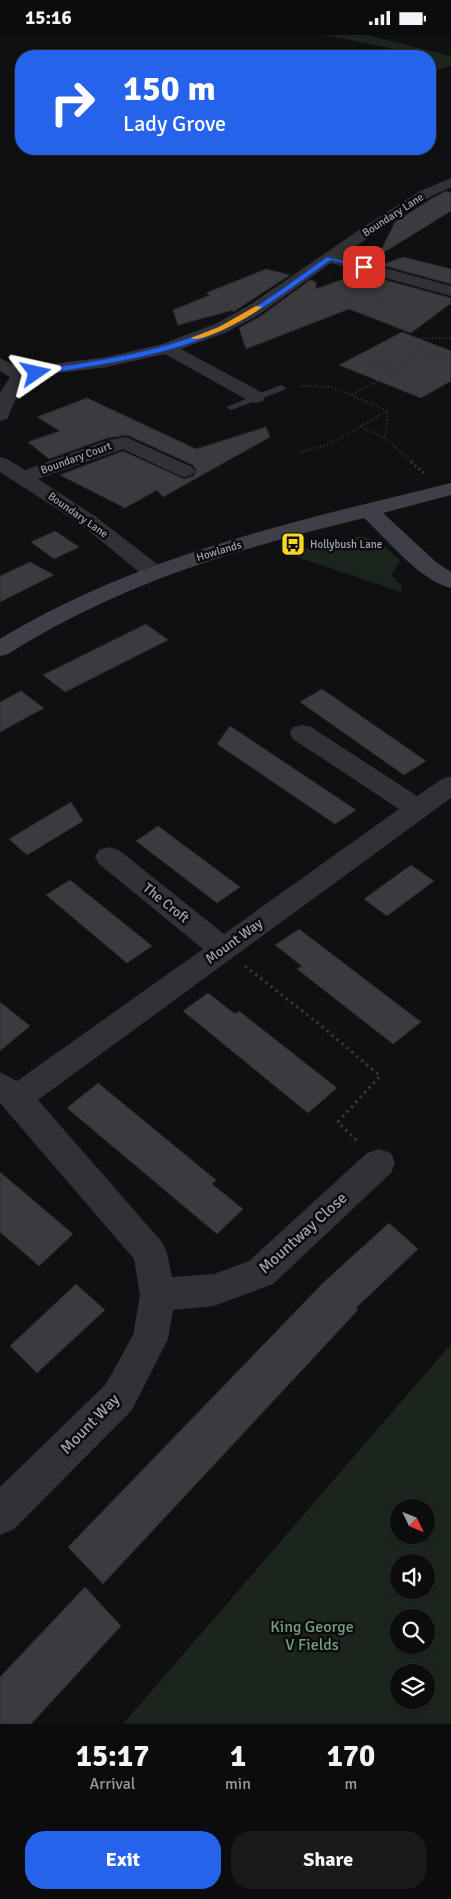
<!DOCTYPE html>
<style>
:root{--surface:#0c0c0e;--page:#1a1a1c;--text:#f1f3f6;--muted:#9a9b9e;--line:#2c2c2e;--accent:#2563eb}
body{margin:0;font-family:Signika,sans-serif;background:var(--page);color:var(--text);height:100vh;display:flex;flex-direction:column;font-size:19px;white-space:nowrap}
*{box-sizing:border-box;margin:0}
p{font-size:16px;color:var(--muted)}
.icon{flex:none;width:28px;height:28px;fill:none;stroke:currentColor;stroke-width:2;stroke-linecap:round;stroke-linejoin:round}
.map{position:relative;height:1689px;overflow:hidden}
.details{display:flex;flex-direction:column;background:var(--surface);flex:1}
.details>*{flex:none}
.top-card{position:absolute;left:15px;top:15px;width:421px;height:105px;border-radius:20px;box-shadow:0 1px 4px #0004,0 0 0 1px var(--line);background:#2563eb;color:#fff;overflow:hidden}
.needle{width:32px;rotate:133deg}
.buttons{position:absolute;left:390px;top:1464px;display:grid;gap:10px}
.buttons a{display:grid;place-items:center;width:45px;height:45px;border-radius:50%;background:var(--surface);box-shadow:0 1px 4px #0004,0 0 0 1px var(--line);font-size:25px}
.pin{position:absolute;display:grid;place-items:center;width:42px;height:42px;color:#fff;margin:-21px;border-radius:10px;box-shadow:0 2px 8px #0006}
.me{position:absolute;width:55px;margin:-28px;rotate:79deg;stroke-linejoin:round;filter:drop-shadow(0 0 4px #0008)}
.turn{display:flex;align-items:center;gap:18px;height:105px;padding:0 25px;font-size:22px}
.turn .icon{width:65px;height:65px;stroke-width:2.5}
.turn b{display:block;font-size:35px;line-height:42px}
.eta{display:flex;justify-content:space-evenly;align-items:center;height:85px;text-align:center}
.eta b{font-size:30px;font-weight:700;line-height:35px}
.cta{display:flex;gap:10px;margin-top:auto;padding:10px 25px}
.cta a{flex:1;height:58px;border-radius:20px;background:var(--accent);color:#fff;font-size:20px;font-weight:700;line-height:58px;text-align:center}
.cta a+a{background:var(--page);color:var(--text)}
.status{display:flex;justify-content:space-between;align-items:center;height:35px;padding:0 25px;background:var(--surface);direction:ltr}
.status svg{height:14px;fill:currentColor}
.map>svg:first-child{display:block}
.green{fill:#1c241e;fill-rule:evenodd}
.building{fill:#3a3a3f;stroke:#2b2a2e}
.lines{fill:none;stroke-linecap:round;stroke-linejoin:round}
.path-far2{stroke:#37383e;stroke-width:2;stroke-dasharray:1 2.5;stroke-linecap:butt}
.path-far1{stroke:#37383e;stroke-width:2.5;stroke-dasharray:2 3;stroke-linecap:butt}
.path{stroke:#37383e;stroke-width:3;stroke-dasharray:2.5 4;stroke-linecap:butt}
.lane{fill:#313137;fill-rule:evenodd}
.street{fill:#313137;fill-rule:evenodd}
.secondary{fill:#3f4047;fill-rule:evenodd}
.route{fill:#2563eb;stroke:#184099}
.slow{fill:#f59e0b}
.labels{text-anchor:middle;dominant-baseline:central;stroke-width:5;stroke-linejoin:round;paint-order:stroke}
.far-street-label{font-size:11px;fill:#a1a3b3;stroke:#0c0b0d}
.far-poi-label{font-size:11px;fill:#a1a3b3;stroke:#0c0b0d;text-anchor:start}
.street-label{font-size:14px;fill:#a1a3b3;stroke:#0c0b0d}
.near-street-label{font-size:16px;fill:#a1a3b3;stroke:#0c0b0d}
.near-park-label{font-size:16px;fill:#779f81;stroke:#0c0b0d}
</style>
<div class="status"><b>15:16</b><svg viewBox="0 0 49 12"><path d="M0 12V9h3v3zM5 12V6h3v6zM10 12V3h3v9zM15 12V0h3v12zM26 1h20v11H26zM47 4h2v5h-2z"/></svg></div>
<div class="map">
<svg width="451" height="1689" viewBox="0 0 451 1689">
<rect width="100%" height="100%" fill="#101012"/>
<g class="green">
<polygon points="325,0 366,0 451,21 451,30 439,35 430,30 430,21 409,21 394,14"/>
<polygon points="360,501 380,507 400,526 391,540 401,550 401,557 285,518"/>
<path d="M 451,1309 L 451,1689 L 123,1689 ZM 426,1472 L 426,1500 L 399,1500 L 399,1472 ZM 399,1528 L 426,1528 L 426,1555 L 399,1555 ZM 399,1582 L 426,1582 L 426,1610 L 399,1610 ZM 399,1638 L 426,1638 L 426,1665 L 399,1665 Z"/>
</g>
<g class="building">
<polygon points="446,156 451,158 451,176 378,221 395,187 431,164"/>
<polygon points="403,222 451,234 451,249 381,230"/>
<polygon points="266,234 290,240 233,277 233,275 178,290 173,275 210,260 206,258"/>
<polygon points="363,239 451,263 451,268 411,298 349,274 246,314 239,293 261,281 310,245 316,247 316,254 346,243 356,247"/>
<polygon points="402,297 451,316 451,346 421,363 339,330"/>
<polygon points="87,363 196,414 266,392 270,402 163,462 157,455 125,473 60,440 123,416 184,444 194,441 196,435 193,430 127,400 107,403 49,424 28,407 60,396 37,382"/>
<polygon points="55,496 79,512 54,524 31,507"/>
<polygon points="30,527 54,540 0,567 0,541"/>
<polygon points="146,589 168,605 65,657 43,640"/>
<polygon points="322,654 426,726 404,740 300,667"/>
<polygon points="21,656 44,673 0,697 0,667"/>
<polygon points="230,691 356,775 335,789 217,709"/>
<polygon points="71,767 83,786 27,820 9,804"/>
<polygon points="158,791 240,852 217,868 136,806"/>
<polygon points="411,830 434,846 387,881 364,864"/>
<polygon points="70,845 152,911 127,928 46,860"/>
<polygon points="299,894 421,987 393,1009 297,934 302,931 275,910"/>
<polygon points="208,958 235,979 239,976 337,1053 308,1078 183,976"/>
<polygon points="0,967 30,991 0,1016"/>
<polygon points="98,1048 216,1145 212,1149 243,1174 217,1199 67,1073"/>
<polygon points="0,1137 73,1199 39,1231 0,1197"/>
<polygon points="389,1188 418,1214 356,1273 358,1275 103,1549 68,1512 324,1247"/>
<polygon points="76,1249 105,1275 37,1338 10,1311"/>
<polygon points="85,1552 121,1591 31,1689 0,1689 0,1642"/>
</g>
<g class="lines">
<g class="path-far2">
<polyline points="371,329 415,324"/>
<polyline points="416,348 418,324 451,321"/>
<polyline points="300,351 332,352 388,376 385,403 413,428"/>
<polyline points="352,360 418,324 420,303 451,303"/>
<polyline points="361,392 385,403"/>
<polyline points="300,417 330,409 387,376"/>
</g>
<polyline class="path-far1" points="411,427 425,439"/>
<polyline class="path" points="245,931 319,989 380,1041 338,1087 357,1106"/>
<polygon class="lane" points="281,350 286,353 284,355 234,374 231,375 226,372"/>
<g class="street">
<polygon points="451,143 451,152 430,162 341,221 451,251 451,261 331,228 260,279 227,297 181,314 263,358 265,362 263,366 256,368 249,366 165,319 107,332 51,339 27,345 21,351 9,380 7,384 0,386 0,358 10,342 0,336 0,323 24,335 51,329 107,322 162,309 215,289 248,271 365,191 420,156"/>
<polygon points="126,402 192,432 195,436 192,440 185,442 178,440 123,414 38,444 96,482 161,532 164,537 161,542 153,544 145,542 82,490 0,437 0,422 7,424 25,435 108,405"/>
<polygon points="302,690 311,692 417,761 442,744 451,741 451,763 38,1065 162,1207 167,1218 172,1242 214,1239 249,1226 367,1118 379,1114 391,1118 395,1128 391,1138 273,1249 214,1271 173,1275 168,1304 132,1375 14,1494 0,1500 0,1452 106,1349 133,1300 140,1260 134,1224 0,1068 0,1037 17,1046 203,914 99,829 95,822 99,815 109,812 119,815 224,899 399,774 293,704 290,698 293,692"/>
</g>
<path class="secondary" d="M 451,448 L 451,460 L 383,478 L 436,527 L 451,537 L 451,553 C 419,545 388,505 364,483 C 236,514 121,548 8,619 L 0,621 L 0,604 C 138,520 296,486 451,448 Z"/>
</g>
<path class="route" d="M 327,222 L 368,232 L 364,234 L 331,225 C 296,249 263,276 225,294 C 167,322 99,330 36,340 L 33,338 L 36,335 C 98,326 160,317 218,292 C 257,275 292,246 327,222 Z"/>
<path class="slow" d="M 256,271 L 262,272 C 252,281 201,309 191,303 L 219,292 Z"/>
<defs>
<g id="bus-square" transform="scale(1.25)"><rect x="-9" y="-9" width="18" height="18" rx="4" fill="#f8d622" stroke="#0c0b0d"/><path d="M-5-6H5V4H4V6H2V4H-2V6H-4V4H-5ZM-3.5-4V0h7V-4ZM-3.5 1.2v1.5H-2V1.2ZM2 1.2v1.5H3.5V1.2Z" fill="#111"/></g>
</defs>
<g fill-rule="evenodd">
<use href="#bus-square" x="293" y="509"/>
</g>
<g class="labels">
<g class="far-street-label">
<text transform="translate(393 180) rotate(-33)">Boundary Lane</text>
<text transform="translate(76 423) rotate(-20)">Boundary Court</text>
<text transform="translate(78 480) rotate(35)">Boundary Lane</text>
<text transform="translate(219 516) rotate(-17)">Howlands</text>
</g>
<g class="far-poi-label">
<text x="310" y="509">Hollybush Lane</text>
</g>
<g class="street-label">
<text transform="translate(166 868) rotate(39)">The Croft</text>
<text transform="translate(234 906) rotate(-36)">Mount Way</text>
</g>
<g class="near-street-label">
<text transform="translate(303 1198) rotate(-42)">Mountway Close</text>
<text transform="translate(90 1389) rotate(-46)">Mount Way</text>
</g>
<g class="near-park-label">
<text x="312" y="1592">King George<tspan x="312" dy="18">V Fields</tspan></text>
</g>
</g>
</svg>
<div class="buttons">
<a><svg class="needle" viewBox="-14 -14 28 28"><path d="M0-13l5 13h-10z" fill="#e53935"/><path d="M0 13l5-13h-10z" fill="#9a9b9e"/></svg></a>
<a><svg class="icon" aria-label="sound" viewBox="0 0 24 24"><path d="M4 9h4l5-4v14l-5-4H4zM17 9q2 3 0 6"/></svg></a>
<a><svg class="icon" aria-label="search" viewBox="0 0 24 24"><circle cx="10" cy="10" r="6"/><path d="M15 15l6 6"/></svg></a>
<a><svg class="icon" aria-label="layers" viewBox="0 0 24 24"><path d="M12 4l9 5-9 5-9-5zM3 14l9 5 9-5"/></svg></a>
</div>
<div class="pin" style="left:364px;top:232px;background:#d93025"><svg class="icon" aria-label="arrive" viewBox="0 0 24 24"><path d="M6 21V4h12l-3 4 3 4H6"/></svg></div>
<svg class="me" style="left:36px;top:338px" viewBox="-20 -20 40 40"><path d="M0-17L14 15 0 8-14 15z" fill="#2563eb" stroke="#fff" stroke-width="4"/></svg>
<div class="top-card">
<div class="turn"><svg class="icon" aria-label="right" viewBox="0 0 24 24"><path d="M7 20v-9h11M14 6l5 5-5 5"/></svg><div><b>150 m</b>Lady Grove</div></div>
</div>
</div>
<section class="details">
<div class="eta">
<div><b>15:17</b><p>Arrival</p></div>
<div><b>1</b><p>min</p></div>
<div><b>170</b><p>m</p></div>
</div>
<div class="cta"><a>Exit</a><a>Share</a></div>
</section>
